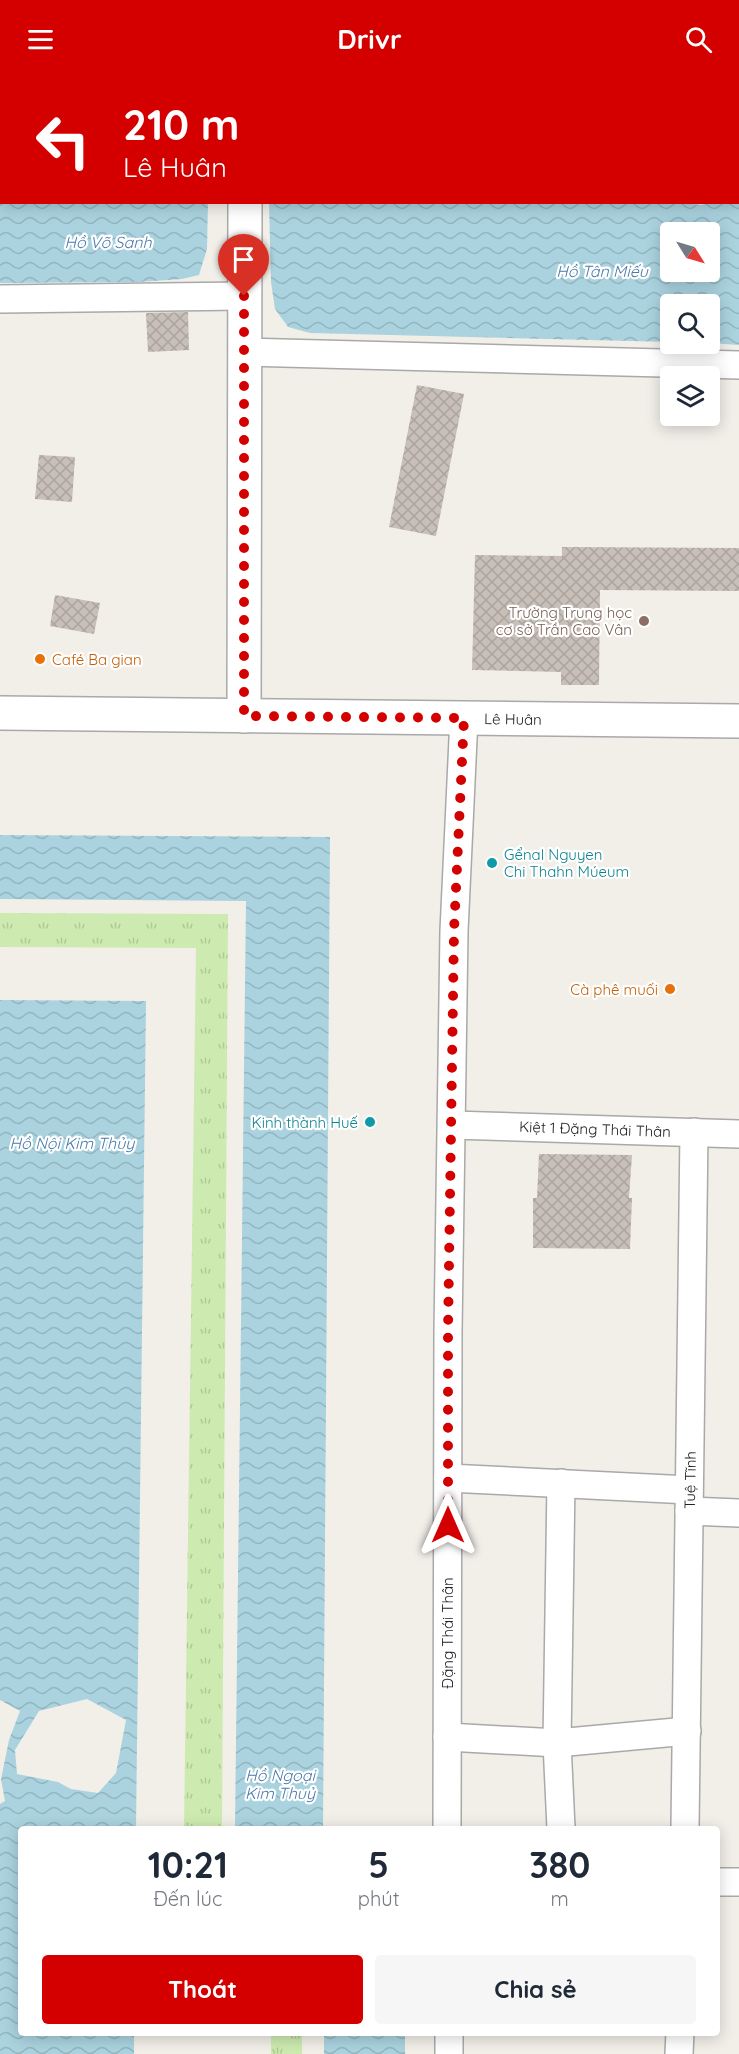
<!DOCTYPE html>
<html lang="vi">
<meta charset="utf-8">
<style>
:root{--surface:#fff;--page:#f6f6f7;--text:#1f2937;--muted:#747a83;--accent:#d40000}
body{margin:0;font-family:Quicksand,sans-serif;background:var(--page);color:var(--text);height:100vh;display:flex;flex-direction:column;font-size:22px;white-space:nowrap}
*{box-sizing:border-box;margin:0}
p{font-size:20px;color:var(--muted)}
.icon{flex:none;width:33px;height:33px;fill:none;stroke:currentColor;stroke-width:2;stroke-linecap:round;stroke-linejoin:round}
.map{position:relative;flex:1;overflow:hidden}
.drawer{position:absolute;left:18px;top:1748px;width:702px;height:210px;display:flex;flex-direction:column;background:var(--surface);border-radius:6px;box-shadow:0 3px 15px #0003}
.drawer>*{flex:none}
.guide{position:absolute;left:0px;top:0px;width:740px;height:126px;box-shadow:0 3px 15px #0003;background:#d40000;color:#fff;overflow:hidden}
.needle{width:39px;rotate:127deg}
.buttons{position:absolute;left:660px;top:144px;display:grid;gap:12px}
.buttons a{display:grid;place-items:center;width:60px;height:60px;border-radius:6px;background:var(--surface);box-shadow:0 3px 15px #0003;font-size:30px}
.pin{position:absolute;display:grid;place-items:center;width:51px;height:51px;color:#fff;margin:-62px -26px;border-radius:50% 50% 50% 0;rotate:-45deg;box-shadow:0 0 6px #0007}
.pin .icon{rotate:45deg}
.me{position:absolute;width:66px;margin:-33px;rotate:0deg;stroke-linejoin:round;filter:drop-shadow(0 0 4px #0008)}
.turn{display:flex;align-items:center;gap:21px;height:126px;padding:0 24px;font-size:27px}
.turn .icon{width:78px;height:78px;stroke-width:2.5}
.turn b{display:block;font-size:42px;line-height:51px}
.eta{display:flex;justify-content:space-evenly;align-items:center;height:102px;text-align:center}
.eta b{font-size:36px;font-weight:700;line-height:42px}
.primary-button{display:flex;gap:12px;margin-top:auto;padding:12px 24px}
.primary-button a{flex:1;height:69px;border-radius:6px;background:var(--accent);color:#fff;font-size:24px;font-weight:700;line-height:69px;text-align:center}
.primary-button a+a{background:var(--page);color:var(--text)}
header{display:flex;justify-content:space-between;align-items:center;height:78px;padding:0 24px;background:var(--accent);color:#fff;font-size:27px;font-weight:700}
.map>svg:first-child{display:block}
.grass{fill:url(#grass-tufts)}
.water{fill:url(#water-waves);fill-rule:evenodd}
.building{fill:url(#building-cross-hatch)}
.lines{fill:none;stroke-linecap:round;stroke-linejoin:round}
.minor-casing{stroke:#a9a9a9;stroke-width:30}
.tertiary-casing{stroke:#a9a9a9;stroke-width:36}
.minor{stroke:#fff;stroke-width:27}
.tertiary{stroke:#fff;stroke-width:33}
.route{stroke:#d40000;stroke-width:10;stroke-dasharray:0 18}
.education-dot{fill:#8d6e63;stroke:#fff;stroke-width:2}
.food-dot{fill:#e8710a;stroke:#fff;stroke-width:2}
.culture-dot{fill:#0f9aa8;stroke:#fff;stroke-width:2}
.labels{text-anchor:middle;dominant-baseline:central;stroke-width:4.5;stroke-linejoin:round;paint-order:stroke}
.education-label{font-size:15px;fill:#785e54;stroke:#fff;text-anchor:end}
.food-label{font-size:15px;fill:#c56008;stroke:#fff;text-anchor:start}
.street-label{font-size:15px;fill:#222;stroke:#fff}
.culture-label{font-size:15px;fill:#0d838f;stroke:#fff;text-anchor:start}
.water-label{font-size:16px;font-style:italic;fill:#4a7aab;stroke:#fff}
</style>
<header><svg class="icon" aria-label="menu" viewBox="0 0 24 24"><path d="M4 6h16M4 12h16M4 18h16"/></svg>Drivr<svg class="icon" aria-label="search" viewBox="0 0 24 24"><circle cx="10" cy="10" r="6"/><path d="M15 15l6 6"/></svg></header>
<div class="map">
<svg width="739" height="1976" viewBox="0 0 739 1976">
<defs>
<pattern id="grass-tufts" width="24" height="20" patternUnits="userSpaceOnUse" patternTransform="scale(1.5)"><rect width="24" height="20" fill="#cdebb0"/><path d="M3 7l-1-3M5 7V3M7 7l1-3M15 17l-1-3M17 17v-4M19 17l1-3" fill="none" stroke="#b0c997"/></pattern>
<pattern id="water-waves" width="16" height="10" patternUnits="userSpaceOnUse" patternTransform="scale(1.5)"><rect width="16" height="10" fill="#aad3df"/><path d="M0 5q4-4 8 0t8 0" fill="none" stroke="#92b5bf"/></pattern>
<pattern id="building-cross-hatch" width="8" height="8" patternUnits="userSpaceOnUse" patternTransform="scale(1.5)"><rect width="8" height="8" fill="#c7bfb8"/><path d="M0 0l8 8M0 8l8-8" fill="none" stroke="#aba49e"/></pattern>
</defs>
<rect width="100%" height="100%" fill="#f2efe9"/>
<g class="grass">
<polygon points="0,835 228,836 222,1750 184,1750 196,870 0,869"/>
<rect x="271" y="1955" width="31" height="21"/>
</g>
<g class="water">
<polygon points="0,0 209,0 2,2 2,124 208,125 207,171 199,197 182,201 139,204 0,205"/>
<polygon points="267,0 739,0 739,84 738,2 267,1"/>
<path d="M 739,89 L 739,267 L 710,265 L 710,226 L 670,226 L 670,264 L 310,255 L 288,249 L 275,231 L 271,204 L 269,125 L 681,124 L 701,127 L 710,125 L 738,124 ZM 710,154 L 710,194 L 670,194 L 670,154 Z"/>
<polygon points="0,757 330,759 323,1750 235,1750 246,823 0,821"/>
<path d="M 0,922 L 146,923 L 136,1750 L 21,1750 L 21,1954 L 134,1955 L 134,1976 L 0,1976 L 0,1726 L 5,1723 L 1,1701 L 9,1662 L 20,1633 L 0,1622 ZM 87,1621 L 126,1642 L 116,1695 L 98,1715 L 71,1711 L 58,1704 L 17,1696 L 15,1672 L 39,1633 Z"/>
<rect x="324" y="1955" width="81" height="21"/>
</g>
<g class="building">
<polygon points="188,234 189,272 148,274 146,235"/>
<polygon points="417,307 464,316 436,458 389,449"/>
<polygon points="39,377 75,379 72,424 35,421"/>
<polygon points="562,469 739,470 739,513 600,512 599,607 561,607 561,594 472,592 475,477 562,478"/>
<polygon points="55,517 100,525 94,556 50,548"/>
<polygon points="539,1076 632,1077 629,1120 632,1120 630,1171 533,1170 533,1120 537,1120"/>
</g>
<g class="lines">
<g class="minor-casing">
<g id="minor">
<polyline points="0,221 244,218"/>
<polyline points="245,274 739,287"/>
<polyline points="452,1047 739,1056"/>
<polyline points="448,1400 689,1412"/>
<polyline points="689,1433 739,1435"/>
<polyline points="447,1659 557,1665 687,1653"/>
<polyline points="447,1750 448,1253 454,853 464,640"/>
<polyline points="561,1750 557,1665 561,1405"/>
<polyline points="685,1750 694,1054"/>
<polyline points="717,1804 739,1804"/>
<polyline points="449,1954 449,1976"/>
<polyline points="679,1976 680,1954"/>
</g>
</g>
<g class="tertiary-casing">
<g id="tertiary">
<polyline points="245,2 245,0"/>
<polyline points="0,635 739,643"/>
<polyline points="244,638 245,124"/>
</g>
</g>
<use href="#minor" class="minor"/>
<use href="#tertiary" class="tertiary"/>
</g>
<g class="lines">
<polyline class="route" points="244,218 244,638 464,640 454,853 448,1253 448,1447"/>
</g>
<circle class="education-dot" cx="644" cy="543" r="6"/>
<g class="food-dot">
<circle cx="40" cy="581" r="6"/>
<circle cx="670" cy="911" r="6"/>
</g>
<g class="culture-dot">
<circle cx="492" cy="785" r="6"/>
<circle cx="370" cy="1044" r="6"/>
</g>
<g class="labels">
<g class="education-label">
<text x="632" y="534">Trường Trung học<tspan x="632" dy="17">cơ sở Trần Cao Vân</tspan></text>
</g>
<g class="food-label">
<text x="52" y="581">Café Ba gian</text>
<text x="658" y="911" text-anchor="end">Cà phê muối</text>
</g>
<g class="street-label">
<text transform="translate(513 641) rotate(1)">Lê Huân</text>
<text transform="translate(595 1051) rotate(2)">Kiệt 1 Đặng Thái Thân</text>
<text transform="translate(690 1402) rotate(-89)">Tuệ Tĩnh</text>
<text transform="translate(447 1555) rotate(-90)">Đặng Thái Thân</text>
</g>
<g class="culture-label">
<text x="504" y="776">Gểnal Nguyen<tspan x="504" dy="17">Chi Thahn Múeum</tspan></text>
<text x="358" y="1044" text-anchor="end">Kinh thành Huế</text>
</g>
<g class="water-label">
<text x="108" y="164">Hồ Võ Sanh</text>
<text x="602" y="193">Hồ Tân Miếu</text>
<text x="72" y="1065">Hồ Nội Kim Thủy</text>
<text x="280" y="1697">Hồ Ngoại<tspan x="280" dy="18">Kim Thuỷ</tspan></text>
</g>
</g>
</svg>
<div class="buttons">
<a><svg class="needle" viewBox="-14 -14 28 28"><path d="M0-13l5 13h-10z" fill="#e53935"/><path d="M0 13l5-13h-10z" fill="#747a83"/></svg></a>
<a><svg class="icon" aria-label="search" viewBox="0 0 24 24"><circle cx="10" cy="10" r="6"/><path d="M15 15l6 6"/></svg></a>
<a><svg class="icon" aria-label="layers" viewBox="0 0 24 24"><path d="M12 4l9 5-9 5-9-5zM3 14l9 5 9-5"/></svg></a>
</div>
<div class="pin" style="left:244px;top:218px;background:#d93025"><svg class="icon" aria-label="arrive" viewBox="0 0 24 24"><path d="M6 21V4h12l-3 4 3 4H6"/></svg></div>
<svg class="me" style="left:448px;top:1447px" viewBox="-20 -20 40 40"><path d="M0-17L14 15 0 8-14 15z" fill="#d40000" stroke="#fff" stroke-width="4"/></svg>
<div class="guide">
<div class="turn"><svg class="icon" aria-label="left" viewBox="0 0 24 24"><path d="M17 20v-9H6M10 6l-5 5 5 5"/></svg><div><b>210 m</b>Lê Huân</div></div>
</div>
<section class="drawer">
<div class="eta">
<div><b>10:21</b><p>Đến lúc</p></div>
<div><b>5</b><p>phút</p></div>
<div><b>380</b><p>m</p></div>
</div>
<div class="primary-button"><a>Thoát</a><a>Chia sẻ</a></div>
</section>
</div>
